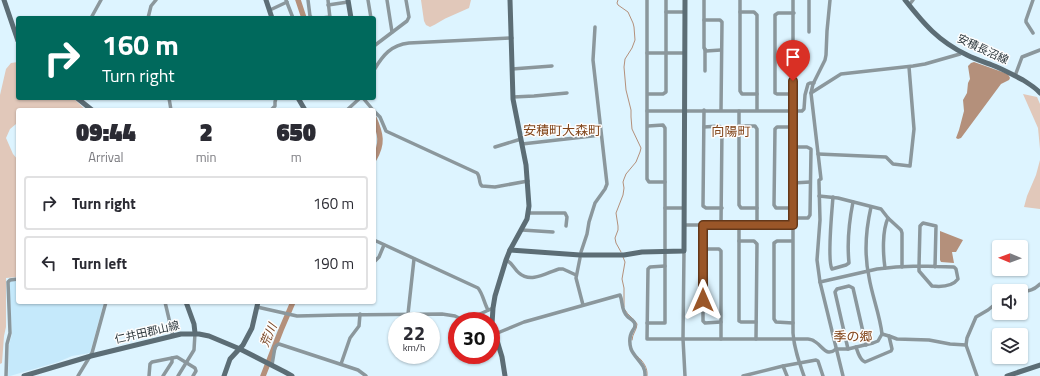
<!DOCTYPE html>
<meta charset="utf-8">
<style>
:root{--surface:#fff;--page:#f7f7f7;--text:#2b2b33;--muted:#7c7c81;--line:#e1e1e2}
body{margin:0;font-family:"Titillium Web","Noto Sans JP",sans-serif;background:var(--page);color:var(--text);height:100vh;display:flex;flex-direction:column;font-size:15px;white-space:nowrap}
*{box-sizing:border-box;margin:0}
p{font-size:13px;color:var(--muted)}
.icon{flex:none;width:22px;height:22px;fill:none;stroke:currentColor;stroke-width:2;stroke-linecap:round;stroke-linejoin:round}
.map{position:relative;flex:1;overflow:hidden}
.sheet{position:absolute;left:16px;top:108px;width:360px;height:196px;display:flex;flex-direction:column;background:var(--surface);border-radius:4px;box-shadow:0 1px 3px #0004}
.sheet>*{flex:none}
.banner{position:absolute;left:16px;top:16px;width:360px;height:84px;border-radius:4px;box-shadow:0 1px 3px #0004;background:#00695c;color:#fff;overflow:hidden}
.needle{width:26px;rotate:271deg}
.controls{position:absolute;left:992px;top:240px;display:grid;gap:8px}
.controls a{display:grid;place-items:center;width:36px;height:36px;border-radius:4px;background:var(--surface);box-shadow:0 1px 3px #0004;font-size:20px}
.speed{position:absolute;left:388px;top:312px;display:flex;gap:8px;font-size:20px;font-weight:700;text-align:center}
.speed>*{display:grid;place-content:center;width:52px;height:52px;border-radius:50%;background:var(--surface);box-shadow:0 1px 3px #0004;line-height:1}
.speed small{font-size:10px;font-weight:400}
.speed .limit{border:6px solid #d22;background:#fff;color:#111}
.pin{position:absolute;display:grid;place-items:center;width:34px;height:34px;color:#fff;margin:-41px -17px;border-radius:50% 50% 50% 0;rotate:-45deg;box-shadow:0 0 4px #0007}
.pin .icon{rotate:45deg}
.me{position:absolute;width:44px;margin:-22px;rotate:0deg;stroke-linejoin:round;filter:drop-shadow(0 0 3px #0008)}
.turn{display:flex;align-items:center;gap:14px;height:84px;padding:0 20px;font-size:18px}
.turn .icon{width:52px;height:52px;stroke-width:2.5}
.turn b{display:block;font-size:28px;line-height:34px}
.eta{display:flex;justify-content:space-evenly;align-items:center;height:68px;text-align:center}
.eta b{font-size:24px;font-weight:800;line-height:28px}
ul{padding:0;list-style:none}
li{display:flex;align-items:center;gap:12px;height:54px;margin:0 8px 6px;padding:0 12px;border:2px solid var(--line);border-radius:4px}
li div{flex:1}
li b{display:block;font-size:15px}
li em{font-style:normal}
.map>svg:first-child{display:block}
.built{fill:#c5e9fb}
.green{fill:#e1c8ba}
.water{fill:#b4907b}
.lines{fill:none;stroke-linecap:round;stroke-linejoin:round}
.stream{stroke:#b4907b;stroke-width:1}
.river{stroke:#b4907b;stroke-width:5.5}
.street{stroke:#8b979c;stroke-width:3.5}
.secondary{stroke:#5c6d75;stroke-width:5}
.route-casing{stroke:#64381a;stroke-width:10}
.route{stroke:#9a5628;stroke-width:7}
.labels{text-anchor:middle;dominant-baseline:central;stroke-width:3;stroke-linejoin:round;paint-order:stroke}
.street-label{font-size:11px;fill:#2c373c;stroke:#fdfdfd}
.water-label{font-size:12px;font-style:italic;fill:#7a4827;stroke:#fdfdfd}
.quarter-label{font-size:13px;fill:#82451a;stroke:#fdfdfd}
</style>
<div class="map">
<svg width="1040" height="376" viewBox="0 0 1040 376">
<rect width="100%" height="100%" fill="#ddf4ff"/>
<polygon class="built" points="11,281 18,281 18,302 104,302 90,353 72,356 58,362 10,376 8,376 9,345 12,334 9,283"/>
<g class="green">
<path d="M 421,0 L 471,0 L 469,8 C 463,11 457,13 451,16 C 443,19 437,24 430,27 L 426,25 L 424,21 Z"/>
<polygon points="18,62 18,98 73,98 86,110 18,110 18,124 16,124 10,129 6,138 13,154 18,160 18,277 6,278 6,327 4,336 2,363 0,364 0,95 6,69 11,63"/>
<polygon points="1023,94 1037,97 1040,104 1040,149 1038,128"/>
<polygon points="1040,160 1040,209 1024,207 1027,196 1036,175"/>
</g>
<g class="water">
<polygon points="974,62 1008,74 1010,78 1009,80 1001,84 961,138 958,139 956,138 959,130 964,111 963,100 967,93 968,83 970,79 968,66 971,63"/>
<polygon points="940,231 963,240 956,252 952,252 954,263 941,262 940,260"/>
</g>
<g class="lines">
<g class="stream">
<polyline points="618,0 617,3 618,5 628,12 633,23 634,27 635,40 632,48 625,59 624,67 626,90 631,110 631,117 632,129 641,148 640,152 636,162 626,174 624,179 623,182 624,188 623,195 616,213 618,226 618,230 615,238 616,243 621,252"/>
<polyline points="623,257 625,262 622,279 624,288 624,307"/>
<path d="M 625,310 C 628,316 634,318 637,324 C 637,330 632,334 632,340"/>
<path d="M 637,356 C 643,361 648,368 647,376"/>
</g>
<g class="river">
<polyline points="298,0 304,18"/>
<path d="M 374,118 C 381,134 383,144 374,159"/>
<polyline points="263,376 281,330 293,302"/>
</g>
<g class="street">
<polyline points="286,0 293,18"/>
<polyline points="308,0 310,16 312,18"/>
<polyline points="328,0 330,18"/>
<polyline points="368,0 371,18"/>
<polyline points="387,0 392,32"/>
<polyline points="647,0 647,179 649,182 665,182"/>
<polyline points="704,0 704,48 706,51 721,50"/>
<polyline points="740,0 740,91 742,94 757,94"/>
<path d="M 793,0 L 793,333 C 794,348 799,362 804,376"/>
<polyline points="830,0 827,31 826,55 825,60 813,84 811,93 821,179 819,180 819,183 820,220 817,260 820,282 843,376"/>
<polyline points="1033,0 1026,20 1026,22 1033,33"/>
<polyline points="328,5 348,2"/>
<polyline points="909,5 913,0"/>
<polyline points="270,10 287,2"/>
<polyline points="666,12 685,12"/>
<polyline points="740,12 754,12 757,15 757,110"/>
<polyline points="91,18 101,0"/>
<polyline points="148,18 151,6 156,0"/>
<polyline points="322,18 330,17"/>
<polyline points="704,20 720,20 722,22 721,110"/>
<polyline points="809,32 809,0"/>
<polyline points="374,46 407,21 409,17 406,0"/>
<polyline points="647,53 684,53"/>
<polyline points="512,69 552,66"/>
<path d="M 374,70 C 383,55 391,45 409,43 L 512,38"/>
<polyline points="705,71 705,49"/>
<polyline points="1015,76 1022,57 1040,50"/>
<polyline points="811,93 841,74 913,66 925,64 960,54 962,52"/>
<polyline points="648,94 663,94 666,92 666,0"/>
<polyline points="793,94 777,94 775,93 775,15 778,13 794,13"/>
<polyline points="513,97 534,96 567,93"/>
<polyline points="169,98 171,110"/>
<polyline points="363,98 373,110"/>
<polyline points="271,110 275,106 275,102 276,98"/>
<polyline points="347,110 360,98"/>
<polyline points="704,110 703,206 706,208 722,208"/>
<path d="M 374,111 L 380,117 L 386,131 L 388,132 L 477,173 C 481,177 478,183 482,186 L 495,187 L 528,181"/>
<polyline points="647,111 802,111 804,109 805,95 808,84 810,83 814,83"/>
<polyline points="739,111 739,205 741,208 757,208"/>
<polyline points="740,126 755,126 757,129 757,225"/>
<polyline points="704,127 719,126 722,128 721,224"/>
<polyline points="793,127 777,127 775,129 774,205 776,208 793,208"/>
<polyline points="522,144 601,135"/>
<polyline points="495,147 521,139"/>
<polyline points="818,154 886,157 893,164 910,166 914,129 909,67"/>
<polyline points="793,183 810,182"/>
<polyline points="819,196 838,198 881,209 888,218 901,230 902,233 902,267"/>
<path d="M 833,197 C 832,210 827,261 832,269 L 846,265 L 849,263 C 847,243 849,222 853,202"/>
<polyline points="665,208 684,208"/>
<polyline points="528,213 565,213 567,217 566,226"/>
<polyline points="793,218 808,218 810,215 811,149 807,147 793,147"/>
<polyline points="684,225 793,225"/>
<polyline points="703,225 703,321 705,323 721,322"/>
<polyline points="739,225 739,321 741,322 756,322"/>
<polyline points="522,230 553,232"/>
<path d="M 374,240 L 478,288 C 483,294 484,303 488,310"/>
<polyline points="739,241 754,241 757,244 756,339"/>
<polyline points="792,241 777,241 774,243 774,319 776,322 793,323"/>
<polyline points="703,249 719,249 721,251 721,339"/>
<polyline points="684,251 683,339 685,376"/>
<polyline points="581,252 587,234 589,222 595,203 605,189 607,184 593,60 595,27"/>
<polyline points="580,258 576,278 583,305"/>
<path d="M 506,260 C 512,262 514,269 519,273 C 531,284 548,272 559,269 L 563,269 L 576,275"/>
<polyline points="374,262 379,257 384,245"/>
<path d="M 665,266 L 650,267 L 648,269 L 647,339 L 808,339 C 809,339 813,340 814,341 C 822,345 826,358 836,349 L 848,349 L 873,343 L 878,341 L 882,334 C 880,315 872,296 869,277 C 864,254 866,229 871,207"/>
<path d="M 885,268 C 883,254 882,231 888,218"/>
<path d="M 820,282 L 877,269 L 896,267 L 919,266 L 919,271 L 932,286 C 941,287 952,287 958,279 L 956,269 L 954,267 L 919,266 L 920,226 L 923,223 L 936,226 L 935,267"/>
<path d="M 1021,292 C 1029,291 1034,290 1040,284"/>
<polyline points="165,302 173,336"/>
<polyline points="257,307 297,316 339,315 442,314 455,316 463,320 467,320 493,308"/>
<polyline points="408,314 414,259"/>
<polyline points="647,323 665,323 665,128 663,125 648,126"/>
<path d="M 495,334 L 524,322 L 620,295 C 623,302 621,310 627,316 C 629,319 635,320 635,325 C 635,327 634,329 633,330 C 629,336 629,342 631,349 C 635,359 646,364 645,376"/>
<polyline points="889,336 897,339 929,340 950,344 966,345"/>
<path d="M 856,347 C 858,353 860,360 865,362 L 891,351 L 892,349 L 889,336 L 882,334"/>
<polyline points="848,349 835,292 837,289 849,286 853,288 866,345"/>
<polyline points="341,364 350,338 359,326 360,314"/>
<polyline points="272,365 275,347 277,345 279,344 358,370 366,376"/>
<polyline points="783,366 787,376"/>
<polyline points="6,376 7,344 10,333 8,282 10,280 18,279"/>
<polyline points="78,376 92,353 106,302"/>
<polyline points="149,376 150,364 152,362 177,357 195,368 196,371 193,376"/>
<polyline points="163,376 172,362 172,358"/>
<polyline points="178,376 194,350 195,333"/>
<polyline points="743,376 783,366 816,360 818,361 823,376"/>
<polyline points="977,376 966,345 967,338 976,317 988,310 999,301"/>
</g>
<g class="secondary">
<polyline points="4,0 18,41"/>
<polyline points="266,0 272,18"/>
<polyline points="348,0 351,18"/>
<path d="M 905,0 C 924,24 938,41 967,55 C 975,59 984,62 992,65 C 1003,69 1013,75 1023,80 C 1029,84 1035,87 1040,93"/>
<polyline points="77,98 92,110"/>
<polyline points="298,98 305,110"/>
<polyline points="510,250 580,255 624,255 642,252 684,251 685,0"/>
<polyline points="186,302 194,324 195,333"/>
<polyline points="24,376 91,356 181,334 199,334 209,336 240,349 285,372 292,376"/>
<polyline points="224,376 230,359 243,345 252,328 258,302"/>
<polyline points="505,376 502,357 492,324 493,308 495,296 506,260 510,250 527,219 529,206 526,165 513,99 510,0"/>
<polyline points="1007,376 1040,365"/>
</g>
</g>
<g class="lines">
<g class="route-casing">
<polyline id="route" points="703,300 703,225 793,225 793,81"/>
</g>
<use href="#route" class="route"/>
</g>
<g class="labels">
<g class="street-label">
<text transform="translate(983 49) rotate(25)">安積長沼線</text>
<text transform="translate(147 332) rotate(-13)">仁井田郡山線</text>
</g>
<g class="water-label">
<text transform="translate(268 335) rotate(-67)">荒川</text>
</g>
<g class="quarter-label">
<text x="562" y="130">安積町大森町</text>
<text x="731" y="131">向陽町</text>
<text x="853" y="336">季の郷</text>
</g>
</g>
</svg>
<div class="controls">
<a><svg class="needle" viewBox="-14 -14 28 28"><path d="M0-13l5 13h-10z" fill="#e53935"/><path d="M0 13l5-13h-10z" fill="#7c7c81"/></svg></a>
<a><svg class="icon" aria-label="sound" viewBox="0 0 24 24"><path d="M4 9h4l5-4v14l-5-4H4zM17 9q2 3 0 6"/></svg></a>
<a><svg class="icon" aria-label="layers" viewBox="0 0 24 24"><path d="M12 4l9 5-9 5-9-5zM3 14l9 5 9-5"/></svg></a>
</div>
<div class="speed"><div>22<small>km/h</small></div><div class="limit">30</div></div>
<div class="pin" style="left:793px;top:81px;background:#d93025"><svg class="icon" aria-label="arrive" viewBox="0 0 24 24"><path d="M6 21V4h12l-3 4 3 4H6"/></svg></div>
<svg class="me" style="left:703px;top:300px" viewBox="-20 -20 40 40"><path d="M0-17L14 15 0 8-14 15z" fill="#9a5628" stroke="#fff" stroke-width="4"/></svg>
<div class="banner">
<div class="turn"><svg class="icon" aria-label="right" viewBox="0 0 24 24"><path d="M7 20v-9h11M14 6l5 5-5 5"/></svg><div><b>160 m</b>Turn right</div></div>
</div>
<section class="sheet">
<div class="eta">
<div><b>09:44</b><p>Arrival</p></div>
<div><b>2</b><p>min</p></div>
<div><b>650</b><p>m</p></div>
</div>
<ul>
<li><svg class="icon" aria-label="right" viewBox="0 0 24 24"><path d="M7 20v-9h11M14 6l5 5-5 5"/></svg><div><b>Turn right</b></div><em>160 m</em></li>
<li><svg class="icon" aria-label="left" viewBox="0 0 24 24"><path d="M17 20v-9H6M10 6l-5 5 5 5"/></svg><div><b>Turn left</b></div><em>190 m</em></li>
</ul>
</section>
</div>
